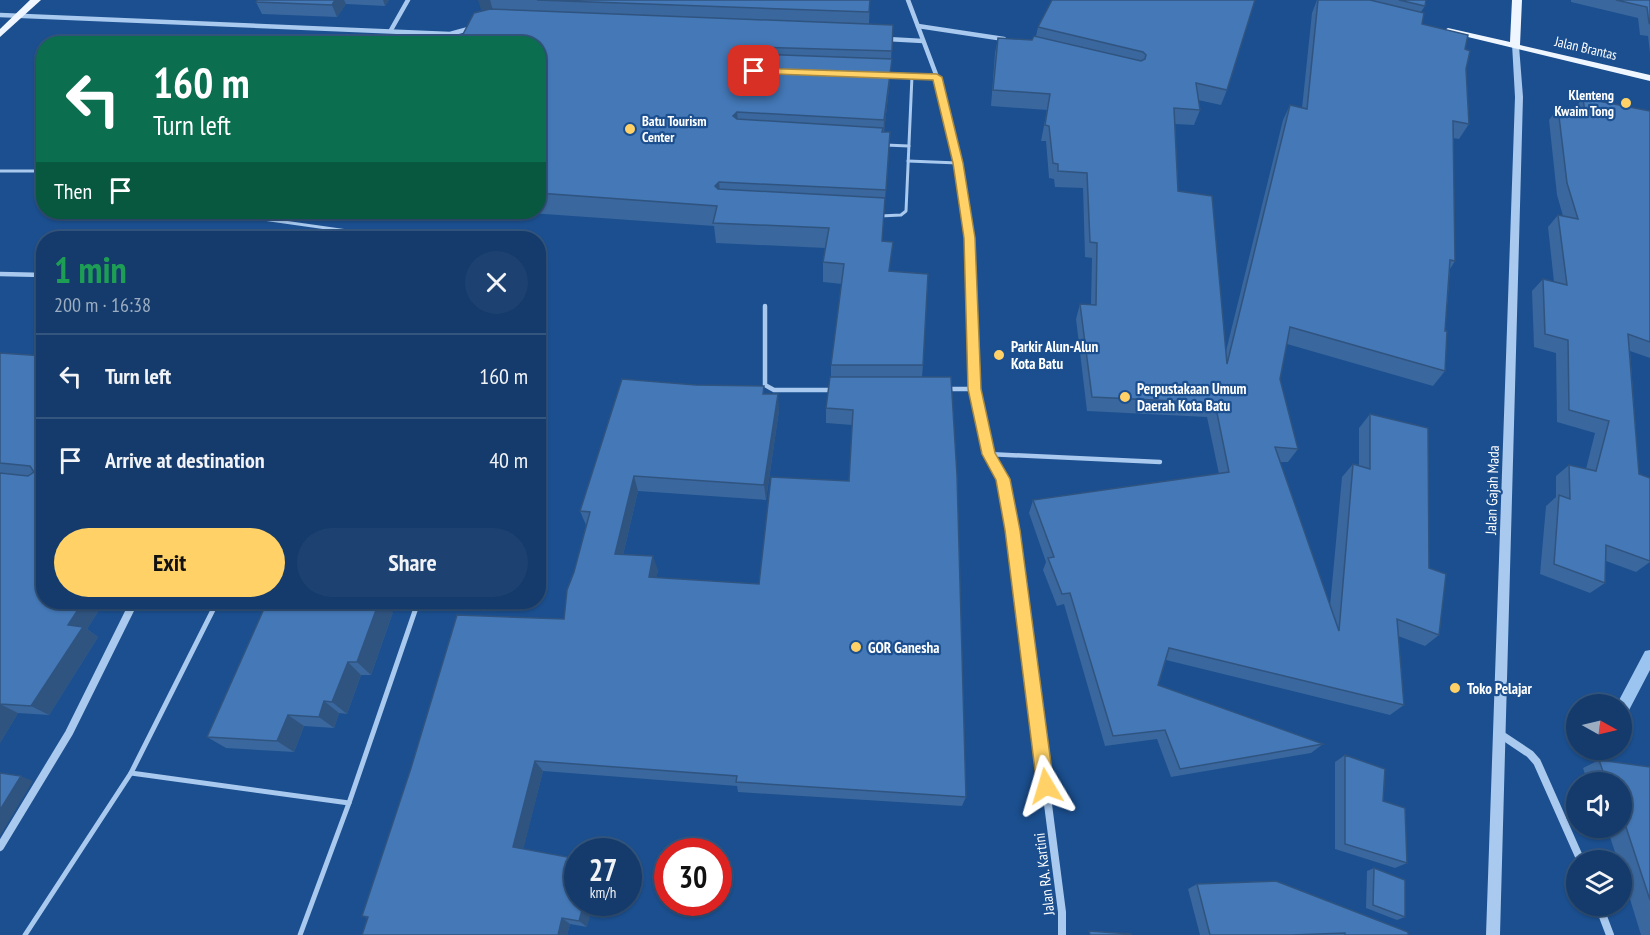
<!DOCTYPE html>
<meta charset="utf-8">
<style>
:root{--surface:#143b6b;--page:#1d4271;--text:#f1f3f6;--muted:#9dadc1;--line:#33557e;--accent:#ffd166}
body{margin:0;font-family:"PT Sans Narrow",sans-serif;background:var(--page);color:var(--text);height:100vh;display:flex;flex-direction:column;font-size:22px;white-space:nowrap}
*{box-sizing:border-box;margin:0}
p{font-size:20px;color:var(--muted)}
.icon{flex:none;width:33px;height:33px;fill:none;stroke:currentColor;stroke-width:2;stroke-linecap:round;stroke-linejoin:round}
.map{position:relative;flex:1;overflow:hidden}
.details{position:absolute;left:36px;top:231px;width:510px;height:378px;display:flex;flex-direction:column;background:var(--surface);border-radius:24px;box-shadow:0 2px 4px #0004,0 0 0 2px var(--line)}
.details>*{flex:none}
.top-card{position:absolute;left:36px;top:36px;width:510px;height:183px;border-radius:24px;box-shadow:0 2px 4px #0004,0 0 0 2px var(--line);background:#0b6e4f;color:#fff;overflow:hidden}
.needle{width:39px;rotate:98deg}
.tools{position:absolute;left:1566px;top:694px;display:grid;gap:12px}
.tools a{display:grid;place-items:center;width:66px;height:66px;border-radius:50%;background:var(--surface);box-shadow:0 2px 4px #0004,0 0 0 2px var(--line);font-size:30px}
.speed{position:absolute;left:564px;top:838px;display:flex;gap:12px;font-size:30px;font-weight:700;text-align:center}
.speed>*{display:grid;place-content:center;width:78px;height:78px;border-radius:50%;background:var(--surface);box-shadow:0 2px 4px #0004,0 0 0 2px var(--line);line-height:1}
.speed small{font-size:15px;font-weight:400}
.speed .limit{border:9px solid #d22;background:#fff;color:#111}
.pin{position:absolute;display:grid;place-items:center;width:51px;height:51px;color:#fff;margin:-26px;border-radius:12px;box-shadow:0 3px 9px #0006}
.me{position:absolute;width:66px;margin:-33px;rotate:353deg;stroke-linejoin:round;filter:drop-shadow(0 0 4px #0008)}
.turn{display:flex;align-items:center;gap:21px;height:126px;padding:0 18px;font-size:27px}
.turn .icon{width:78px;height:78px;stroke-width:2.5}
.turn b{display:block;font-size:42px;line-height:51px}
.then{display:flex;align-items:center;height:57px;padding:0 18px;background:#0003;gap:12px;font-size:22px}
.round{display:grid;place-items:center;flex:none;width:63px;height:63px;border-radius:32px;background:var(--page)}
.headline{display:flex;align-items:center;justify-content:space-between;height:102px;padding:0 18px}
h1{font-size:36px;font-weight:700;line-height:45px;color:#1e9e55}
.primary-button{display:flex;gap:12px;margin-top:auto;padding:12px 18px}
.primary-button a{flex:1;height:69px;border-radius:36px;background:var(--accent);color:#111;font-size:24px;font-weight:700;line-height:69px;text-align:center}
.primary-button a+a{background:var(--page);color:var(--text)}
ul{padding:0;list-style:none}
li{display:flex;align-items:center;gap:18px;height:84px;padding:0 18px;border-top:2px solid var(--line)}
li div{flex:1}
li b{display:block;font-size:22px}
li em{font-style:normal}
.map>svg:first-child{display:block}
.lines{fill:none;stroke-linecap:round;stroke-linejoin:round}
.stream{fill:#9cc4f0;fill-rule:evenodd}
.service-far2{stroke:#a9c9ee;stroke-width:3}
.service-far1{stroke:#a9c9ee;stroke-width:4.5}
.service{stroke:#a9c9ee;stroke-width:5}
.minor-far2{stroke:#a9c9ee;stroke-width:4.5}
.minor-far1{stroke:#a9c9ee;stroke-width:5}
.minor{stroke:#a9c9ee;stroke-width:8}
.tertiary{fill:#a9c9ee;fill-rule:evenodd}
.primary{fill:#f0f6ff;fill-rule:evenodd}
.wall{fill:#3a679d}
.shaded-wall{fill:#305480}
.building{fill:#4478b7;stroke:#305480;stroke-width:1.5}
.route{fill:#ffd166;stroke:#a68842;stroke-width:1.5}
.poi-dot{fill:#ffd166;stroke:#1b4f8f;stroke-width:2}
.labels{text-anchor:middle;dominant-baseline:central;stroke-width:4.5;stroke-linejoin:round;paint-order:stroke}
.far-street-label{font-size:14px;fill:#fff;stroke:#1b4f8f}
.far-poi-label{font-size:14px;font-weight:bold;fill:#fff;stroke:#1b4f8f;text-anchor:end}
.poi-label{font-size:15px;font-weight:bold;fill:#fff;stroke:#1b4f8f;text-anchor:start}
.street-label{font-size:15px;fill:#fff;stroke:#1b4f8f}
</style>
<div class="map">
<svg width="1650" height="935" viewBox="0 0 1650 935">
<rect width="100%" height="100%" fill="#1b4f8f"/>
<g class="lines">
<polygon class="stream" points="1650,650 1650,670 1627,714 1622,716 1622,705 1617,704 1645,651"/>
<g class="service-far2">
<polyline points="885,75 937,77"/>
<polyline points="885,145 909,146"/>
<polyline points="908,161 958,163"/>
<polyline points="0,171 44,171"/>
<polyline points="213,212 397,238"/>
<polyline points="880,216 901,215 906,211 912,76"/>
</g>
<g class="service-far1">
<polyline points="393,237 397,238"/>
<polyline points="0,274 44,275"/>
<polyline points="765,306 765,385 774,390 834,390"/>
<polyline points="947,389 974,389"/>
<polyline points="988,454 1160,462"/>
</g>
<g class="service">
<polyline points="131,773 349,803"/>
<polyline points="25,935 131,773 217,602"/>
<polyline points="300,935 349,803 418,602"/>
</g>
<g class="minor-far2">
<polyline points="908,0 937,77 958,163 969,239"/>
<polyline points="0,15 450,34 472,28"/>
<polyline points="918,26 1004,39"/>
<polyline points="391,30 408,0"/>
<polyline points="887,39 923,41"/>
</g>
<polyline class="minor-far1" points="969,237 974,389 988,454 1003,479 1014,544"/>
<g class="minor">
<polyline points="1014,543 1062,912 1062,935"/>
<polyline points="1500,734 1530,754 1537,762 1581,861"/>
<polyline points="0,847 69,733 134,602"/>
<polyline points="1599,906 1610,935"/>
</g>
<polygon class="tertiary" points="1512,44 1519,46 1523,97 1500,935 1486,935 1515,97"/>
<g class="primary">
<polygon points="30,0 41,0 0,37 0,29"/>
<polygon points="1512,0 1522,0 1520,45 1650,75 1650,81 1443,31 1448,28 1510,42"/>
</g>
</g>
<g class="wall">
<polygon points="257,0 389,0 385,6 346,4 337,17 262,14 256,2"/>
<polygon points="478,0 870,0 869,24 893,25 890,79 884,132 890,132 882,241 890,271 923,365 922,377 966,797 962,806 738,792 737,786 543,771 523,849 587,927 570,924 567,935 362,935 367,918 362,916 564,619 574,572 586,525 580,511 622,379 764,394 779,410 766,500 638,491 623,555 658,570 656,578 759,584 849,481 852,425 826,423 826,408 831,377 831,365 842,284 823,282 823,262 825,248 716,243 714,226 516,212 538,212 538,44"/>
<polygon points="1052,0 1227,90 1221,105 1198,100 1200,110 1194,125 1175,124 1178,191 1226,351 1283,120 1290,105 1302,108 1312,13 1317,0 1426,0 1425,6 1421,12 1422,24 1465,49 1469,124 1459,139 1453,138 1455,261 1450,269 1445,331 1445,371 1433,386 1287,344 1280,379 1298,449 1288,462 1280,462 1330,606 1342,477 1353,464 1359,465 1359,428 1370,414 1429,568 1439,635 1425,646 1398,636 1404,705 1390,715 1166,660 1158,685 1323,744 1311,753 1171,777 1157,739 1105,746 1064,604 1057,606 1043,570 1046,562 1029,513 1033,500 1219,474 1207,417 1087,411 1076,319 1080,304 1091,304 1092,258 1085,257 1083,188 1055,187 1054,179 1049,178 1046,141 1041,141 1047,110 991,106 995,53 998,38 1032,40 1036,36 1038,27"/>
<polygon points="1571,0 1650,0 1650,53 1648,36 1640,35 1638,18 1571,2"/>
<polygon points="1583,98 1650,111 1650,358 1630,351 1639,474 1650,478 1650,562 1636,572 1606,561 1605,583 1590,593 1540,574 1546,506 1556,497 1556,476 1569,465 1586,469 1595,433 1557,422 1556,353 1534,347 1532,291 1543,279 1554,282 1548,227 1558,215 1563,216 1557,195 1549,120 1558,108 1573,111"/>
<polygon points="0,353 44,356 44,602 104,602 87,629 98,637 49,715 18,713 0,743"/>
<polygon points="393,612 371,675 361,675 347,714 339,713 334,728 304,726 294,752 226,748 207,737"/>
<polygon points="1345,755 1383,801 1407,863 1395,868 1335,849 1335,762"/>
<polygon points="1599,760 1650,767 1650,935 1641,935 1622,873 1622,861 1618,861 1607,828 1622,828 1622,783 1588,783 1583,768"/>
<polygon points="1374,868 1405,917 1397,920 1366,908 1367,871"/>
<polygon points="1197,884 1408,935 1200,935 1188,889"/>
</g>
<g class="shaded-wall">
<polygon points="335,0 344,0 346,4 337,17 332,5"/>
<polygon points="383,0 389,0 385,6"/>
<polygon points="478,0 490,0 496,21 485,23"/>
<polygon points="753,47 754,67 749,50"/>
<polygon points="892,59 890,79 883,141 884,120"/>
<polygon points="737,112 739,132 733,116"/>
<polygon points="719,182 721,202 715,186"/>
<polygon points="778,394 779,410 766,500 764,485"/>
<polygon points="634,476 638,491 620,568 615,554"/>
<polygon points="653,556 658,570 654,591 649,577"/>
<polygon points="83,602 104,602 87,629 98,637 49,715 31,706 68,625"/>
<polygon points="379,602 384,602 393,612 371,675 357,662"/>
<polygon points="348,662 361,675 347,714 332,702"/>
<polygon points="324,701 339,713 334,728 319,717"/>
<polygon points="0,704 18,713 0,743"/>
<polygon points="288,715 304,726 294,752 277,741"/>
<polygon points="535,761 543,771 522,855 513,847"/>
<polygon points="21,776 33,781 0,836 0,810"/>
<polygon points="584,903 594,903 587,927 579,921"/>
<polygon points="562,918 570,924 567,935 558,935"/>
</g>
<g class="building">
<polygon points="257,0 335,0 332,5 256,2"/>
<polygon points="537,0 870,0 869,12"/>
<polygon points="1052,0 1255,0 1227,90 1196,83 1200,110 1174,108 1178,191 1212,196 1227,364 1290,105 1307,109 1318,0 1370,0 1424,13 1422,24 1468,35 1465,49 1470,51 1466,69 1469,124 1453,121 1455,261 1450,260 1445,331 1447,331 1445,371 1290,327 1280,379 1298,449 1275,447 1339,631 1353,464 1370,469 1370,414 1428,428 1429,568 1446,574 1439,635 1397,619 1404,705 1169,648 1158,685 1323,744 1180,769 1165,730 1113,736 1070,593 1062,594 1048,558 1054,557 1033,500 1229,472 1215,403 1092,397 1080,304 1096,305 1097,243 1090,242 1087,173 1058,171 1058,164 1053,163 1049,126 1045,125 1050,94 993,90 998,38 1032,40 1034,36 1141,61 1145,59 1146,55 1143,52 1038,27"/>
<polygon points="1399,0 1426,0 1425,6"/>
<polygon points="1616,0 1650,0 1650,24 1649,23 1647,7"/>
<polygon points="490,9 893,25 892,51 753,47 749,50 752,54 892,59 884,120 737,112 733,116 737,119 883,128 882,132 890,132 886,190 719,182 715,186 718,189 885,198 882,241 893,242 889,271 928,274 923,365 831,365 844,264 823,262 829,228 713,223 717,206 538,193 538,44 458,44 474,13"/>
<polygon points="1583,98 1650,111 1650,342 1628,334 1639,474 1650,478 1650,561 1606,545 1605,583 1554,564 1559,495 1570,499 1569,465 1596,471 1609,421 1569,410 1568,340 1545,334 1543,279 1567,285 1558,215 1578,219 1567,183 1558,108 1585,113"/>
<polygon points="0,353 44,356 44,602 83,602 68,625 83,627 31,706 0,704 0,473 28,476 34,472 30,466 0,463"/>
<polygon points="830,377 951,377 957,475 966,797 736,782 737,776 535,761 513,847 578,859 578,903 584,903 579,921 562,918 558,935 362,935 368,917 362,916 411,768 457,615 564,619 567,590 574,572 590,512 580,511 622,379 696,385 764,386 763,394 778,394 764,485 634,476 615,554 653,556 649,577 759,584 771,477 849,481 853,410 826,408"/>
<polygon points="267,602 379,602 357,662 348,662 332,702 324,701 319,717 288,715 277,741 207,737"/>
<polygon points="1345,755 1385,769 1383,801 1405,808 1407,863 1345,844"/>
<polygon points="1599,760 1650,767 1650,900 1624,821 1622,821 1622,783 1607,783"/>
<polygon points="0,773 21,776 0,810"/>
<polygon points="1374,868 1405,880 1405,917 1373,905"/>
<polygon points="1276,881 1408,932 1408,935 1345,935 1345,933 1292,935 1210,935 1197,884"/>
<polygon points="1089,931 1131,934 1131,935 1090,935"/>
</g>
<polygon class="route" points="754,68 937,74 942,77 963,163 975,238 981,389 995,453 1010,479 1020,530 1054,786 1051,792 1046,795 1040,792 1037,786 1005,530 996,480 982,454 968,389 964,238 953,163 933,80 751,73 751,69"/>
<g class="poi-dot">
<circle cx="1626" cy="103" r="6"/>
<circle cx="630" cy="129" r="6"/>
<circle cx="999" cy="355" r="6"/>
<circle cx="1125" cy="397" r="6"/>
<circle cx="856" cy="647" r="6"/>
<circle cx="1455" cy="688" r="6"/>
</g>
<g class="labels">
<g class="far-street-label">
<text transform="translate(1586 48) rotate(13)">Jalan Brantas</text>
</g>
<g class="far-poi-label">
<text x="1614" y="95">Klenteng<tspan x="1614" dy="16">Kwaim Tong</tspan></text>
<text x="642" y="121" text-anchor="start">Batu Tourism<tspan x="642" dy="16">Center</tspan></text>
</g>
<g class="poi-label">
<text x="1011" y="346">Parkir Alun-Alun<tspan x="1011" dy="17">Kota Batu</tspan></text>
<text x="1137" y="388">Perpustakaan Umum<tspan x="1137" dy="17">Daerah Kota Batu</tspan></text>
<text x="868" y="647">GOR Ganesha</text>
<text x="1467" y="688">Toko Pelajar</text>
</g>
<g class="street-label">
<text transform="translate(1492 490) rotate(-88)">Jalan Gajah Mada</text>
<text transform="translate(1044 874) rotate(-97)">Jalan RA. Kartini</text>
</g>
</g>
</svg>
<div class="tools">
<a><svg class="needle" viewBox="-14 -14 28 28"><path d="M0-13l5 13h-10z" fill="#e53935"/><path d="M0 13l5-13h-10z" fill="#9dadc1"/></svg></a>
<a><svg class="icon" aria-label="sound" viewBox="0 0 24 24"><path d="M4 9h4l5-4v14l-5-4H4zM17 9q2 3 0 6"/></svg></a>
<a><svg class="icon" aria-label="layers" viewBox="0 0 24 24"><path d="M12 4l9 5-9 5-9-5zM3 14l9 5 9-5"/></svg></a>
</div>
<div class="speed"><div>27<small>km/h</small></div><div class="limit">30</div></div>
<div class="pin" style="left:754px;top:71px;background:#d93025"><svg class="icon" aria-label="arrive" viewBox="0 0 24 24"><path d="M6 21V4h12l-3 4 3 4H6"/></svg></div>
<svg class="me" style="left:1046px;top:786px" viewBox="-20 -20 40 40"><path d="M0-17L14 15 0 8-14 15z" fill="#ffd166" stroke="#fff" stroke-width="4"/></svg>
<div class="top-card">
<div class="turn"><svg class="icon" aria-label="left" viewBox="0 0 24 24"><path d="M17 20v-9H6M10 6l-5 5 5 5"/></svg><div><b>160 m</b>Turn left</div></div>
<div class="then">Then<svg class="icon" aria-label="arrive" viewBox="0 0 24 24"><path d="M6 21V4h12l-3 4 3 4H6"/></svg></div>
</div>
<section class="details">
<div class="headline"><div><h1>1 min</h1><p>200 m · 16:38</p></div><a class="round"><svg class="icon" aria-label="close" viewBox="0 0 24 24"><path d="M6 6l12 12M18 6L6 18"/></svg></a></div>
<ul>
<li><svg class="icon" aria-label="left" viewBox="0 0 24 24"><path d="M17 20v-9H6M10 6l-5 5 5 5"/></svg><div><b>Turn left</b></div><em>160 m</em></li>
<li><svg class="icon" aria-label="arrive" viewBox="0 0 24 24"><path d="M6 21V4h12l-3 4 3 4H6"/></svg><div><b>Arrive at destination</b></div><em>40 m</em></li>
</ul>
<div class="primary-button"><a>Exit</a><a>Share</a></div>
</section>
</div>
